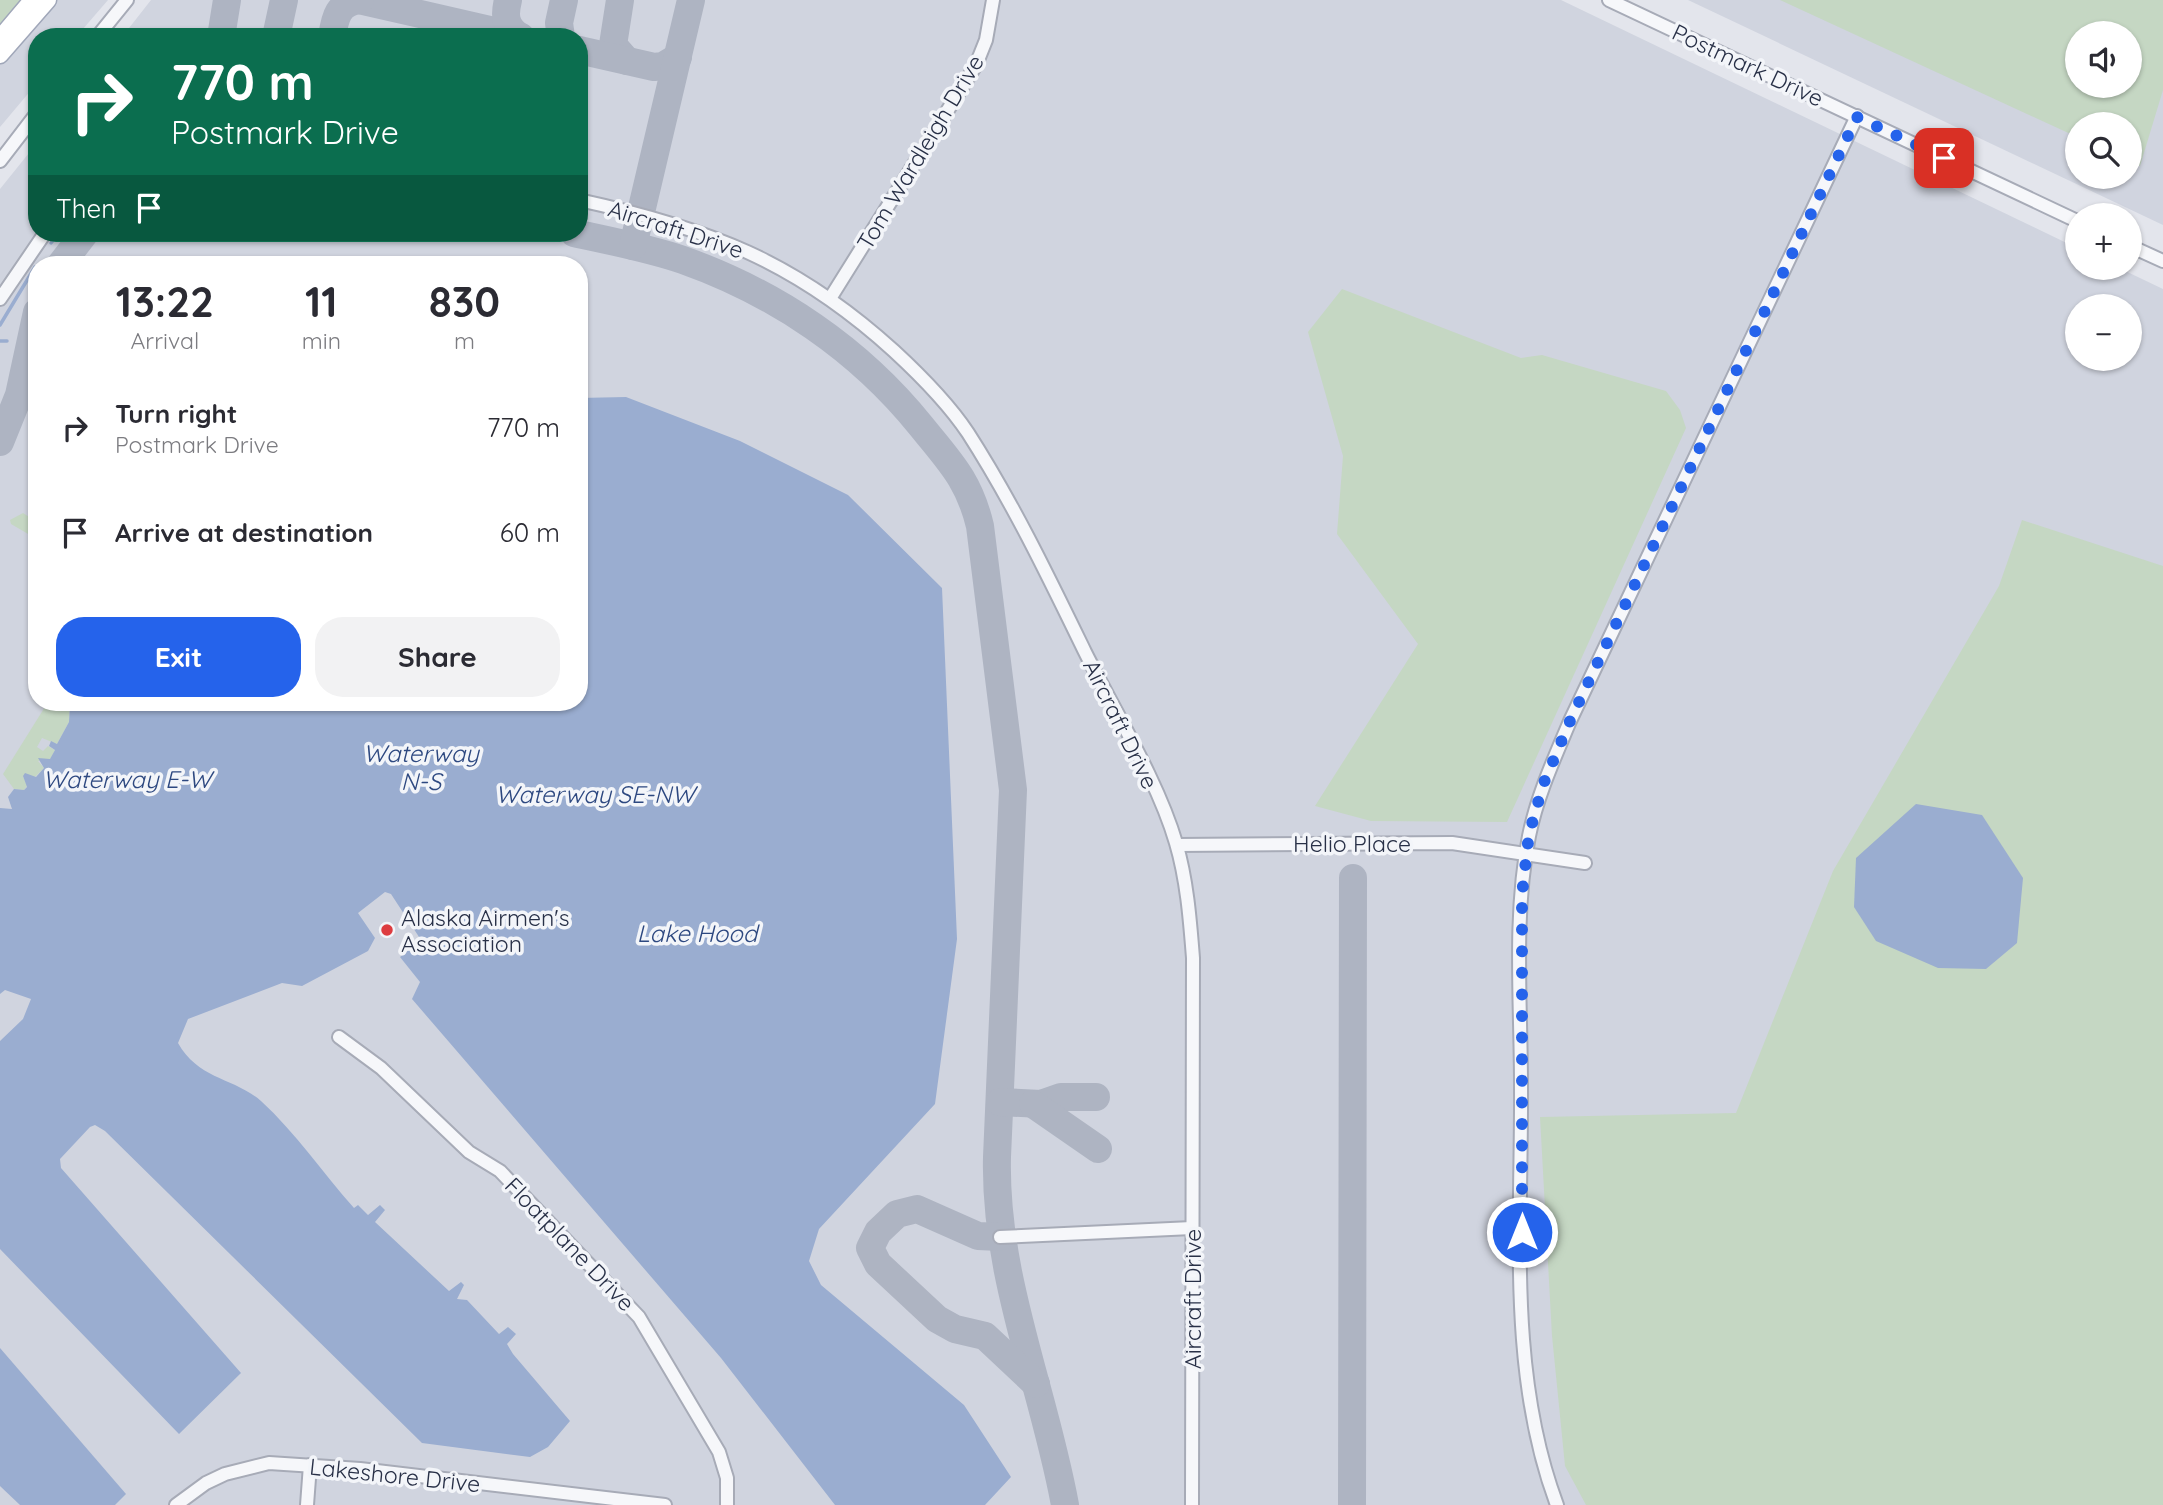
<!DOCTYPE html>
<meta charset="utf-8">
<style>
:root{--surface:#fff;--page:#f2f2f3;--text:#2b2b33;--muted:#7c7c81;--accent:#2563eb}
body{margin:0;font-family:Quicksand,sans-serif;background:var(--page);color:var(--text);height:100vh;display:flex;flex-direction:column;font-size:26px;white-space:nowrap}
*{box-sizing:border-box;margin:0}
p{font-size:23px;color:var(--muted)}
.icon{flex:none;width:38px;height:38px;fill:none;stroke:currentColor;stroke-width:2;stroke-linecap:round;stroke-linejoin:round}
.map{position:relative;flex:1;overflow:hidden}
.drawer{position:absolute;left:28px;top:256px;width:560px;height:455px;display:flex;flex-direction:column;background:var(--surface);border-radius:28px;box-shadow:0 2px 5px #0004}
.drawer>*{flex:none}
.top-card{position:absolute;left:28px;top:28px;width:560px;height:214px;border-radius:28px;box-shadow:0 2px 5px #0004;background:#0b6e4f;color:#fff;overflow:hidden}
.fabs{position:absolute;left:2065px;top:21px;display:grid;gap:14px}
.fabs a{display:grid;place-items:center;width:77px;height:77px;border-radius:50%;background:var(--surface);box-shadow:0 2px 5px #0004;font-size:35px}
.pin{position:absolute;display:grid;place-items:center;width:60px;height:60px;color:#fff;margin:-30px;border-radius:14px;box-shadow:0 4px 10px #0006}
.me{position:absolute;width:77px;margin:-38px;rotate:0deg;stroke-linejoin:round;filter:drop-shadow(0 0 5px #0008)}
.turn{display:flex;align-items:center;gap:24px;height:147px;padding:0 28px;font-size:32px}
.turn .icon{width:91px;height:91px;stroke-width:2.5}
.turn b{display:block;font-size:49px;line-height:60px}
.then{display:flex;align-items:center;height:66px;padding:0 28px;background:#0003;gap:14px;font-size:26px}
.eta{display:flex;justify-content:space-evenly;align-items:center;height:119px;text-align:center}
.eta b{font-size:42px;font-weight:700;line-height:49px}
.primary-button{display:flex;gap:14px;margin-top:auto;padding:14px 28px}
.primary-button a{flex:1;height:80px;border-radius:28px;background:var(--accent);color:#fff;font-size:28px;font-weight:700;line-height:80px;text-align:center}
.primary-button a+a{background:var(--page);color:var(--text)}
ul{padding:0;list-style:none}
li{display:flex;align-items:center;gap:21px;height:105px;padding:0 28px}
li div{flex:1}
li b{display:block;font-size:26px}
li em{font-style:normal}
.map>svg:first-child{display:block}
.built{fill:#d0d4df;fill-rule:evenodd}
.green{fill:#c5d7c3;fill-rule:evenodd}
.water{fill:#9aadd0}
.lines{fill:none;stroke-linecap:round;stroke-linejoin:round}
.stream{stroke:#9aadd0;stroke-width:3.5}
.taxiway{stroke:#aeb4c2;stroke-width:28}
.minor-casing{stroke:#a7abb7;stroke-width:16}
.major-casing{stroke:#a0a7b9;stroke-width:19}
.minor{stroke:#f6f7fa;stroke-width:12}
.major{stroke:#fff;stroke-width:16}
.route{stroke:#2563eb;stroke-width:12;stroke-dasharray:0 21.6}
.poi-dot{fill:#dd3c40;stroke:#f3f5f9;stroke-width:2.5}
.labels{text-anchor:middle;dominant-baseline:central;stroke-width:7;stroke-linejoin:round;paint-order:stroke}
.street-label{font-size:23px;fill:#283047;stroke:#f3f5f9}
.poi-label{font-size:23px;fill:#283047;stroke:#f3f5f9;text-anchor:start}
.water-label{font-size:24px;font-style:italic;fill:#2d4880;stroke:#f3f5f9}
</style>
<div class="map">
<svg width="2163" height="1505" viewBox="0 0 2163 1505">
<rect width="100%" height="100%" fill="#e3e5ec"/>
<g class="built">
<polygon points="0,0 108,0 76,37 37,37 37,83 0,127"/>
<path d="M 151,0 L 1561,0 L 2077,248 L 2077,268 L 2119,268 L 2163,289 L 2163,1505 L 0,1505 L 0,189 L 37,143 L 37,233 L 579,233 L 579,37 L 122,37 ZM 37,264 L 579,264 L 579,702 L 37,702 ZM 2077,306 L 2130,306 L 2130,359 L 2077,359 Z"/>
<path d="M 1688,0 L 2163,0 L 2163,226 L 2163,225 ZM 2077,33 L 2130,33 L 2130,86 L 2077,86 ZM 2077,124 L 2130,124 L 2130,177 L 2077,177 Z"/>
</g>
<g class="green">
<polygon points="0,0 27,0 0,31"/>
<path d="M 1780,0 L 2163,0 L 2163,90 L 2140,166 L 2130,162 L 2130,124 L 2077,124 L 2077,137 ZM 2077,33 L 2130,33 L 2130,86 L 2077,86 Z"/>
<polygon points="1342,289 1521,358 1542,355 1666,391 1680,410 1686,428 1507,822 1371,821 1315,806 1418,644 1337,534 1343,456 1308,332"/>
<polygon points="23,513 37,522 35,538 11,524 10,520"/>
<polygon points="2022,520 2163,566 2163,1505 1586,1505 1565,1466 1552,1336 1540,1117 1736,1113 1833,871 1999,586"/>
<polygon points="48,702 70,705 69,722 57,744 42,738 37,747 43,751 48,746 55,750 50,760 38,761 44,768 35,777 23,776 27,786 24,790 14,789 3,774"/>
</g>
<g class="water">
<path d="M 626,397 L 740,441 L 848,495 L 942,588 L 957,939 L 935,1104 L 819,1229 L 809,1261 L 821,1285 L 964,1405 L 1011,1477 L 985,1505 L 835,1505 L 721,1358 L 412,999 L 420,982 L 400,957 L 421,940 L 391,894 L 385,892 L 358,913 L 375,938 L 368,951 L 302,986 L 282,983 L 188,1019 L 178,1043 C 199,1080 233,1077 261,1101 C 295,1132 323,1173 354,1208 L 358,1205 L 368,1215 L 380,1205 L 385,1210 L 375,1222 L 449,1291 L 461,1282 L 464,1285 L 457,1299 L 467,1300 L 499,1334 L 508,1327 L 516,1334 L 507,1344 L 513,1354 L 570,1421 L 548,1447 L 530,1457 L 422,1443 L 105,1131 L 95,1125 L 90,1127 L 60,1159 L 61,1168 L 241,1373 L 179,1434 L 0,1249 L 0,1041 L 23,1019 L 31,999 L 5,990 L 0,994 L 0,808 L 12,809 L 8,797 L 14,789 L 24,790 L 27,787 L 23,776 L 25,773 L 36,777 L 44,768 L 38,758 L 50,759 L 55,750 L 49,746 L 51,741 L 57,744 L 69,722 L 70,705 L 65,702 L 579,702 L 579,398 Z"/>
<polygon points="1916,804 1982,815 2023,878 2017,943 1986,969 1938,968 1876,941 1854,907 1856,858"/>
<polygon points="0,1348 126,1494 115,1505 20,1505 0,1486"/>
</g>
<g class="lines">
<g class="stream">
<polyline points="51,243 59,233"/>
<polyline points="0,325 35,267"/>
<polyline points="0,341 7,341"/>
</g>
<g class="taxiway">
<polyline points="359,0 521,37"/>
<path d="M 508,0 C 504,16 505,27 520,37"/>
<polyline points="620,0 613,45 627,61"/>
<polyline points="221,37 227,0"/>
<polyline points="276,37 284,0"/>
<path d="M 332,37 C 335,17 338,3 360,0"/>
<polyline points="561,37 559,23 564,0"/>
<polyline points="579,50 654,67 663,66 678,57"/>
<path d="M 574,233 C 610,241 648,248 683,260 C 776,293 859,349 921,426 C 950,462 969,480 980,526 L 1013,790 L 997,1157 C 994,1277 1044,1389 1065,1505"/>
<polyline points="633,246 691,0"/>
<polyline points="61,264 85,233"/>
<polyline points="0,442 19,395 37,312"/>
<polyline points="1000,1102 1041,1104 1061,1097 1096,1097"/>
<polyline points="1033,1104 1098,1149"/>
<polyline points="1000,1237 978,1236 917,1209 897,1214 878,1232 870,1248 878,1264 937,1319 955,1329 985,1336 1036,1384"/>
<polyline points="1352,1505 1353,878"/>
</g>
<g class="minor-casing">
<g id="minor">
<polyline points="1609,0 2077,221"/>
<polyline points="97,37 127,0"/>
<polyline points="0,161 37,113"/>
<path d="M 579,200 C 708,228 795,261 894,351 C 920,375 948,403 968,433 C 1013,503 1049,578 1085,652 C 1115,712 1158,781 1176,843 C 1187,880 1190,920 1193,958 L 1192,1505"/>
<polyline points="2130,246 2163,261"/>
<polyline points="831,297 976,65 986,40 993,0"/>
<polyline points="0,299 45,233"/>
<polyline points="1177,845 1452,843 1585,863"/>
<polyline points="339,1037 381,1068 469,1152 500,1171 639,1317 719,1452 727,1478 727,1505"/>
<polyline points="1000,1237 1192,1228"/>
<polyline points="176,1505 206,1483 225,1474 269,1463 360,1469 665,1505"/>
<polyline points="307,1505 310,1465"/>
<path d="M 1557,1505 C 1507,1372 1522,1224 1521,1085 C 1521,1003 1513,916 1529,836 C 1537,796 1554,759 1570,721 L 1857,116"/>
</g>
</g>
<g class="major-casing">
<g id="major">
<polyline points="0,38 32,0"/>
<polyline points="0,55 48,0"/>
</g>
</g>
<use href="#minor" class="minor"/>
<use href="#major" class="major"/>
</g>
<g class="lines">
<polyline class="route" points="1522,1232 1522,894 1529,834 1543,785 1570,721 1857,117 1944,158"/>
</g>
<circle class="poi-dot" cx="387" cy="930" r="7"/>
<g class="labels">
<g class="street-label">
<text transform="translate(1748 65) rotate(25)">Postmark Drive</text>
<text transform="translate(920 152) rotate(-59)">Tom Wardleigh Drive</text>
<text transform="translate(676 229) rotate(18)">Aircraft Drive</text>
<text transform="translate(1121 724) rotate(64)">Aircraft Drive</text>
<text x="1352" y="843">Helio Place</text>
<text transform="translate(570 1244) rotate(46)">Floatplane Drive</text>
<text transform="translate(1192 1299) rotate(-90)">Aircraft Drive</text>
<text transform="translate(395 1475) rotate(6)">Lakeshore Drive</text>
</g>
<g class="poi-label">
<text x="401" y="917">Alaska Airmen's<tspan x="401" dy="26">Association</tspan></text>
</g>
<g class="water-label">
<text x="421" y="753">Waterway<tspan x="421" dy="28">N-S</tspan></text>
<text x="127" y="779">Waterway E-W</text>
<text x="595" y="794">Waterway SE-NW</text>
<text x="697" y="933">Lake Hood</text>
</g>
</g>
</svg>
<div class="fabs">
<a><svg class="icon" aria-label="sound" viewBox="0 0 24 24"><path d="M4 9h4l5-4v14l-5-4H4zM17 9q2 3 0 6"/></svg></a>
<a><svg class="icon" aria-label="search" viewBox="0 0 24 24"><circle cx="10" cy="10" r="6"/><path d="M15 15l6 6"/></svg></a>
<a>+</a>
<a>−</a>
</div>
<div class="pin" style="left:1944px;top:158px;background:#d93025"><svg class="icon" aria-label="arrive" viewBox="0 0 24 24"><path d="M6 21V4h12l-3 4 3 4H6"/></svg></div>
<svg class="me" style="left:1522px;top:1232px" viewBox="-20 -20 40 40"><circle r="17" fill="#2563eb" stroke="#fff" stroke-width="3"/><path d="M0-11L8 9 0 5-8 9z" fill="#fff"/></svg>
<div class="top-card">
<div class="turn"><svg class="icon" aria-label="right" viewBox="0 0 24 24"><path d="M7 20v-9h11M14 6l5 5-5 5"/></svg><div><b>770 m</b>Postmark Drive</div></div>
<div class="then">Then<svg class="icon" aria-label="arrive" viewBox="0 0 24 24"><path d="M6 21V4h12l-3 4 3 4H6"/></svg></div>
</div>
<section class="drawer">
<div class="eta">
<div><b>13:22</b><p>Arrival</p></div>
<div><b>11</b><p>min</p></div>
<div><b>830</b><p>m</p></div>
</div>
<ul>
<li><svg class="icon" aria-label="right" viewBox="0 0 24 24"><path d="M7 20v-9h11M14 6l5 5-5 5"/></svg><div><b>Turn right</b><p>Postmark Drive</p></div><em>770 m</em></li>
<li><svg class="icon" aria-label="arrive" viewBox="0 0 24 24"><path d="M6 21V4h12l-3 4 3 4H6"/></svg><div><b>Arrive at destination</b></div><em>60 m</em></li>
</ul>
<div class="primary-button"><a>Exit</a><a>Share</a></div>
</section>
</div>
